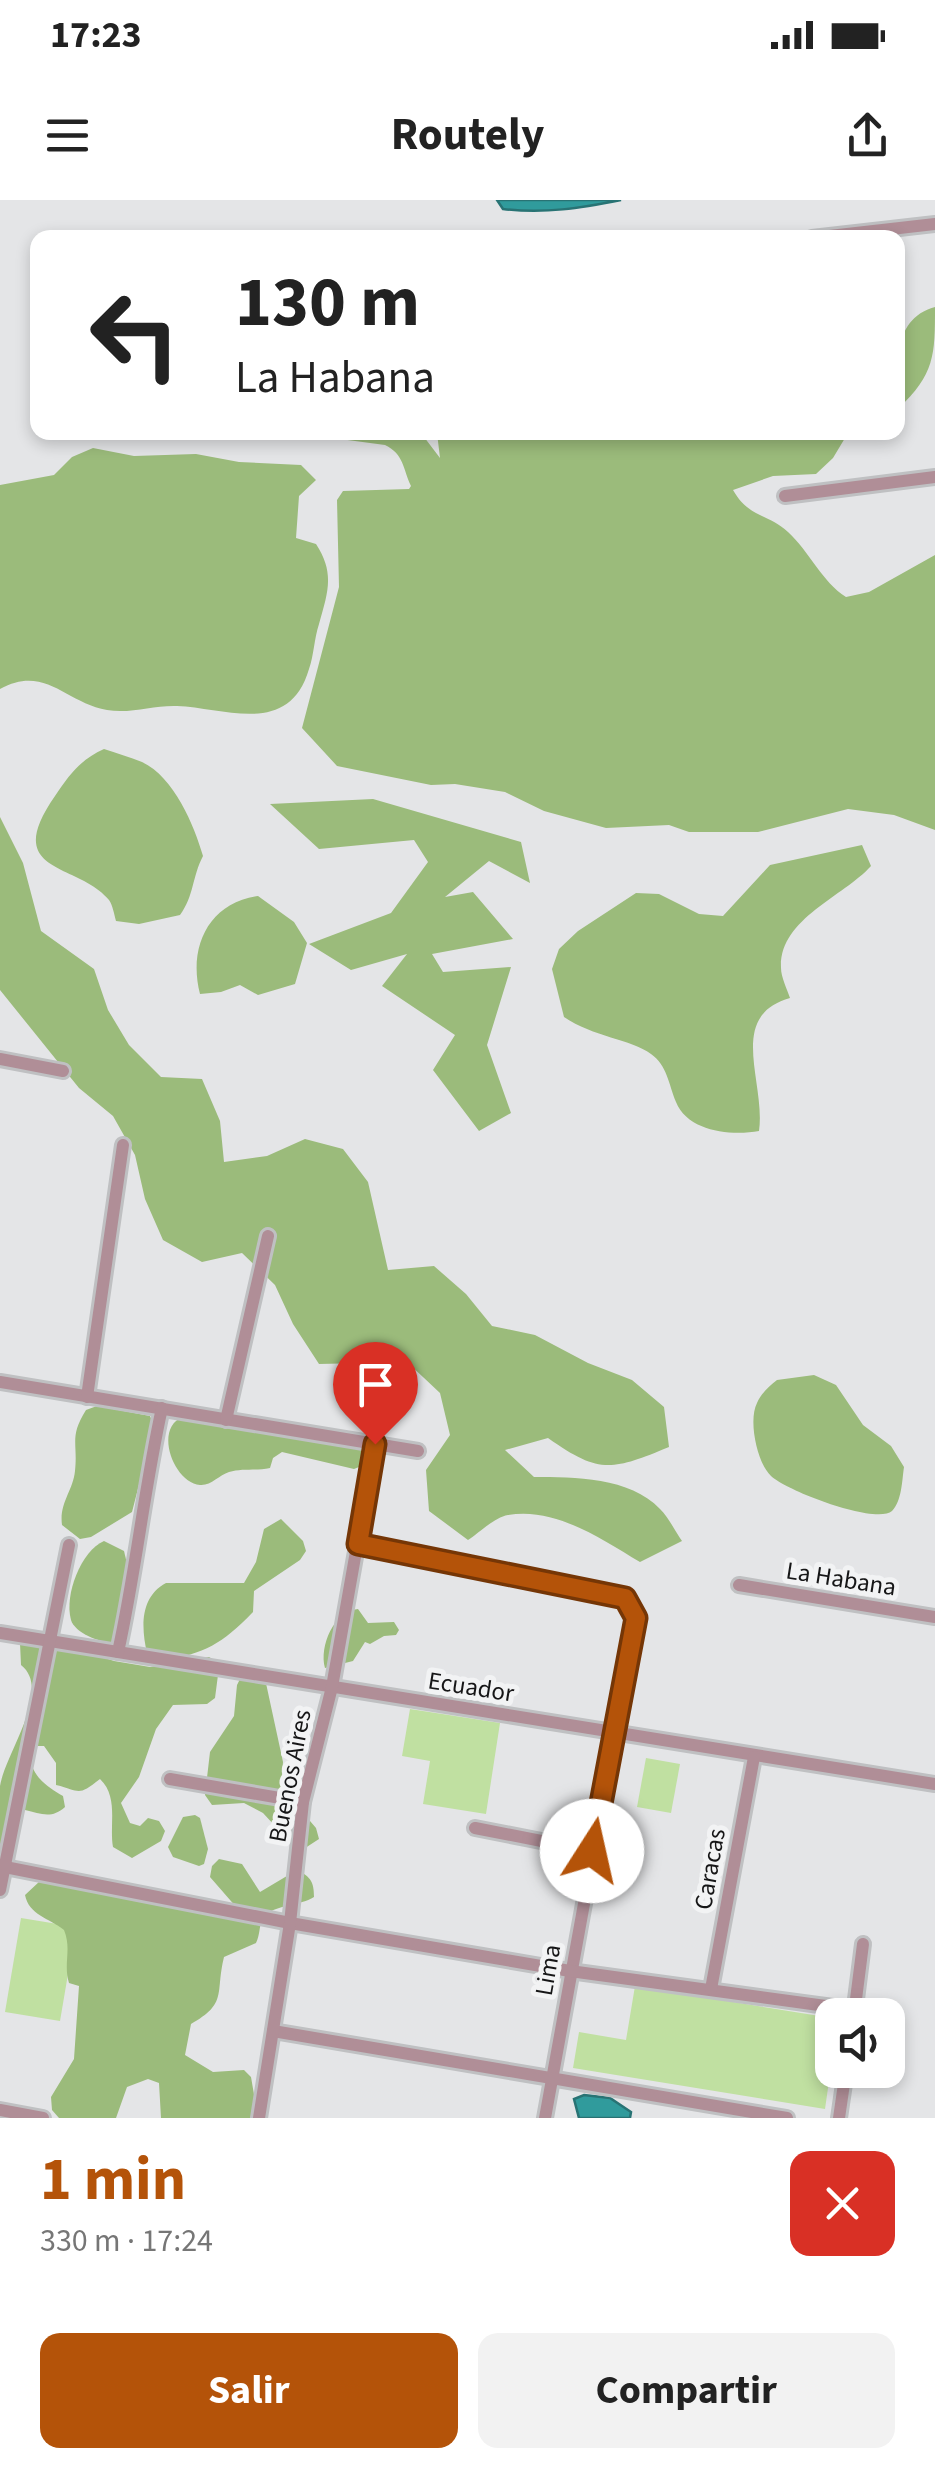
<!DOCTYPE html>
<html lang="es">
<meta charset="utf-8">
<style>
:root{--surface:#fff;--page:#f2f2f2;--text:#222;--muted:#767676;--accent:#b45309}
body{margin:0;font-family:"Source Sans 3",sans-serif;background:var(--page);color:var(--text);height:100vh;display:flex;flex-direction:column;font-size:38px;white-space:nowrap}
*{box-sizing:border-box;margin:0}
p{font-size:32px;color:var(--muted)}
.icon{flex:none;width:55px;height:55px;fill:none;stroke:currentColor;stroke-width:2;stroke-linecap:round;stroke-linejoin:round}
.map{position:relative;height:1918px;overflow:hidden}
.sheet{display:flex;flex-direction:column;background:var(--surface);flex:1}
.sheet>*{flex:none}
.banner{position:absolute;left:30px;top:30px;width:875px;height:210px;border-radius:20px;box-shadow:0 5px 15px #0003;background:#fff;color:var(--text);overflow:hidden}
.fabs{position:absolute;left:815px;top:1798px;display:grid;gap:20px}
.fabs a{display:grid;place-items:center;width:90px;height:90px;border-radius:20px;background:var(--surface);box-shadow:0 5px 15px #0003;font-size:50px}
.pin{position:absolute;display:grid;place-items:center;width:85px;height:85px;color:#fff;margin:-102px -42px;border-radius:50% 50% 50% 0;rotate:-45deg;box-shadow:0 0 10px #0007}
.pin .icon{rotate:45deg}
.me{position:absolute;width:110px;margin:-55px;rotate:10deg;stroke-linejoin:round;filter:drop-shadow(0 0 8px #0008)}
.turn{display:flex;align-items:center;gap:35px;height:210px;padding:0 40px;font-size:45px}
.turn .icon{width:130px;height:130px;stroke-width:2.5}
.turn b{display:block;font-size:70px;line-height:85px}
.round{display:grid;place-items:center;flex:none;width:105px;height:105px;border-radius:20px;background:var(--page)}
.head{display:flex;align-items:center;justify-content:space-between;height:170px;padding:0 40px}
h1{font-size:60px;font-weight:700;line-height:75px;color:var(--accent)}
.button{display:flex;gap:20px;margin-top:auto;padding:20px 40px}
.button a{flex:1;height:115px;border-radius:20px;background:var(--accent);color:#fff;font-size:40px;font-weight:700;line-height:115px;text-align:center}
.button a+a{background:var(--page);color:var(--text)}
.status{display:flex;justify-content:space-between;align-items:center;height:70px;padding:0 50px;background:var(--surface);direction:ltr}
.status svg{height:28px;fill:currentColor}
header{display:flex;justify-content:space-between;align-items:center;height:130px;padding:0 40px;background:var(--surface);font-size:45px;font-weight:700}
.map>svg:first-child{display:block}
.green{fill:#c0e0a1}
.forest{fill:#9bbb7b}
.water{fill:#309b9c;stroke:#287374;stroke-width:2.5}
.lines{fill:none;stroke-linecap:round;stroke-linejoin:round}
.minor-casing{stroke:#bfc0c2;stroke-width:18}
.minor{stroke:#b08e97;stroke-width:12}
.route-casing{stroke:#753606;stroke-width:25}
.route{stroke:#b45309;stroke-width:18}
.labels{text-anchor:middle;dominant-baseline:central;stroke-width:10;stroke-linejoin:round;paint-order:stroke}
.street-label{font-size:25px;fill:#161617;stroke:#f2f3f4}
</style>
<div class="status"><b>17:23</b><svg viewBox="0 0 49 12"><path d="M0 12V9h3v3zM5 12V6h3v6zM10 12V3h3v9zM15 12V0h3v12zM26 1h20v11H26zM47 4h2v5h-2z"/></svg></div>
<header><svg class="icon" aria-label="menu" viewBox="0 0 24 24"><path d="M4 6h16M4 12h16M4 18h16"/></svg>Routely<svg class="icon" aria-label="share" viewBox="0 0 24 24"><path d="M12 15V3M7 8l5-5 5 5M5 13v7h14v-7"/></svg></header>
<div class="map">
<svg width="935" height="1918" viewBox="0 0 935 1918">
<rect width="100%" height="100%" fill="#e4e5e7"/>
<g class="green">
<polygon points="410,1509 500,1523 486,1614 423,1604 430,1561 402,1556"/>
<polygon points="646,1558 680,1564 671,1613 637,1607"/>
<polygon points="21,1718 76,1727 60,1821 5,1812"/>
<polygon points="635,1786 832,1818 832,1860 825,1909 573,1868 579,1832 626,1840"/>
</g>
<g class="forest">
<path d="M 935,107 C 935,155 935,174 898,209 C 897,172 890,119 935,107 Z"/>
<path d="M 295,233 L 421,233 L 440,258 L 437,233 L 848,233 L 833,258 L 816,274 L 773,276 L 733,290 C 749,318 767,313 788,332 C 809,351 822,382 846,397 L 869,392 L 935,355 L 935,630 L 894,615 L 848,609 L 758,632 L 689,632 L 669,625 L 606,628 L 544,611 L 505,592 L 455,584 L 431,585 L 337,566 L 302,528 L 339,387 L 337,300 L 343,291 L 409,289 L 411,286 C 403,269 404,254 385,245 Z"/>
<path d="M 93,248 L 134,256 L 196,254 L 239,262 L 301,265 L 316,280 L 299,296 L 296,338 L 316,344 C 335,373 328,392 319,424 C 314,439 314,455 309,469 C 289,537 226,508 177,506 C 154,505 131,514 107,510 C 66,503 45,464 0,489 L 0,285 L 54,275 L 72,257 Z"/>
<path d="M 104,549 C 116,553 130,557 142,562 C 174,577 194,625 203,656 C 192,677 194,696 180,715 L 139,724 L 116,721 C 114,714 113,706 109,700 C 78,662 0,675 55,596 C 69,575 80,560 104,549 Z"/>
<polygon points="373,599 521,642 530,683 489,661 445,697 473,692 513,739 432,754 443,772 511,767 487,845 511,913 479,931 433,870 455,835 382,786 407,754 351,770 309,744 391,713 428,662 414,640 319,649 270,604"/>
<path d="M 0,617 L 23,663 L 41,731 L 94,769 L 108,810 L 129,845 L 161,877 L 202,879 L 220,921 L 224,962 L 267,956 L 305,939 L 343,949 L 368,982 L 388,1070 L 434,1066 L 466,1094 L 492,1126 L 535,1135 L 588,1163 L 632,1180 L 664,1207 L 669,1247 C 611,1271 599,1274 548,1238 L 505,1250 L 534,1277 C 574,1277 630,1277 660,1309 C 669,1318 675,1331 682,1341 L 640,1362 C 601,1339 556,1307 508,1315 C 495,1317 479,1333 468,1340 L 429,1311 L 426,1270 L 450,1235 L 440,1193 L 407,1162 L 319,1164 L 293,1124 L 275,1085 L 242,1053 L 202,1062 L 163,1040 L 145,999 L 135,955 L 113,916 L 79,888 L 0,790 Z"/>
<path d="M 862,645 L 871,666 C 843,697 779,719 781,768 C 781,777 787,789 790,798 C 726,816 766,882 759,931 C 732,936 688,932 676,902 C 669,885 667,865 651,854 C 631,839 593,837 564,817 L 552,769 L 559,749 L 578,731 L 636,693 L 659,694 L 699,714 L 723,716 L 770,665 Z"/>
<path d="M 258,696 L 294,722 L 307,743 L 295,784 L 258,795 L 240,785 L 221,792 L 200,794 C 188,748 208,703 258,696 Z"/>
<path d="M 814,1175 L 836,1185 L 863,1225 L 891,1246 L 904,1267 C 902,1280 902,1301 892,1311 C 876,1325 787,1291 771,1276 C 757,1263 748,1220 757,1203 C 761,1194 769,1186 777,1180 Z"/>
<path d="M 97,1206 L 150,1216 L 154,1226 L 132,1312 L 91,1337 L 80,1339 L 62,1325 C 59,1303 73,1291 75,1271 C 78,1243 69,1237 86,1210 Z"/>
<path d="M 183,1217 L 204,1222 L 238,1218 L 361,1246 L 368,1254 L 364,1265 L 354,1269 L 282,1252 L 273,1258 L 270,1268 C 256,1271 242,1268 229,1272 C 219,1275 211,1286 200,1285 C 174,1283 153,1228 183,1217 Z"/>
<path d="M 281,1319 L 303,1341 L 306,1351 L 300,1360 L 254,1391 L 253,1412 C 221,1445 206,1452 162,1462 L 147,1453 C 141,1427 140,1397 166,1383 L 244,1383 L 256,1362 L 264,1329 Z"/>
<path d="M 104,1341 L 124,1351 L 129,1372 L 120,1437 L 112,1443 C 99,1442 75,1433 71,1420 C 64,1395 81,1351 104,1341 Z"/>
<path d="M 358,1409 L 368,1423 L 394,1422 L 399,1430 L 396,1435 L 384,1436 L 370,1444 L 365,1442 L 353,1461 L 325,1468 C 319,1446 334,1411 358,1409 Z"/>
<path d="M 20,1443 L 66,1445 L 114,1461 L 150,1467 L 209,1457 L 214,1460 L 218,1475 L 215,1498 L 207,1504 L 173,1505 L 156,1529 L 139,1577 L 121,1603 L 130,1623 L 140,1626 L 148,1618 L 159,1621 L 165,1631 L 161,1641 L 132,1658 L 113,1647 C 109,1625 119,1597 100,1579 C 77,1597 81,1591 56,1585 L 56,1563 L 44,1546 L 35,1546 C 22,1569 45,1586 63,1596 L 65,1607 C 52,1619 41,1614 25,1610 L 23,1600 L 10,1633 L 14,1654 L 9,1662 L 0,1665 C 0,1640 0,1611 0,1586 C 5,1554 53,1490 21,1465 Z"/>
<polygon points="264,1474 283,1562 281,1587 316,1628 319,1639 299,1652 263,1613 244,1603 212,1605 205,1595 210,1552 234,1516 237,1485 242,1475"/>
<polygon points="195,1615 200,1618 208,1649 204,1664 199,1666 173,1657 168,1647 183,1617"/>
<path d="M 219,1659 L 242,1664 L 260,1692 L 297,1670 C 311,1677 314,1682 314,1697 C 301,1706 268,1705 262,1720 C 259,1727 260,1735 256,1743 L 224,1757 C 215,1794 228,1803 191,1824 L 185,1855 L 213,1872 L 244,1870 L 251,1877 L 258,1918 L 161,1918 L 159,1883 L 148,1879 L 127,1887 L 116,1918 L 59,1918 L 52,1910 L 51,1897 L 74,1859 L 79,1786 L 69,1783 C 63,1763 72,1750 64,1730 C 49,1718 29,1715 25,1695 L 40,1681 L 74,1672 L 104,1689 L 124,1683 L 155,1697 L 237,1708 L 210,1677 L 212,1666 Z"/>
</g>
<g class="water">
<path d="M 497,0 L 621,0 C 581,8 545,14 503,9 Z"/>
<polygon points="584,1895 610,1898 631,1912 630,1918 579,1918 574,1899"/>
</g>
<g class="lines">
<g class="minor-casing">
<g id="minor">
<polyline points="812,38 935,24"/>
<polyline points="785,296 935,277"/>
<polyline points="0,859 63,871"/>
<polyline points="0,1182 418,1251"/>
<polyline points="87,1197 123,945"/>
<polyline points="226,1220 268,1036"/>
<polyline points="357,1345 625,1398 636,1418 545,1918"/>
<polyline points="739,1385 935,1417"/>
<polyline points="0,1433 935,1584"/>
<path d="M 118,1452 C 136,1371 144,1289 162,1208"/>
<polyline points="170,1579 303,1602"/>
<polyline points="475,1628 592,1651"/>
<polyline points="5,1667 290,1723 570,1771 855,1810"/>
<polyline points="0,1690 69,1345"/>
<polyline points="711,1789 754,1557"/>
<polyline points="854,1815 863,1744"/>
<polyline points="273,1831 787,1918"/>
<polyline points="0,1910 43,1918"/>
<polyline points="259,1918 290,1723 303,1602 332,1487 375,1244"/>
<polyline points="839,1918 846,1870"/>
</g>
</g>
<use href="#minor" class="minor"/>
</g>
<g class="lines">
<g class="route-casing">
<polyline id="route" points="375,1244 358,1344 625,1398 636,1418 592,1651"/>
</g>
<use href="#route" class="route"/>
</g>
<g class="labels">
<g class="street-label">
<text transform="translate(841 1379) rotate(9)">La Habana</text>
<text transform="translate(471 1487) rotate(9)">Ecuador</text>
<text transform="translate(290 1576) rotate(-79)">Buenos Aires</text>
<text transform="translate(710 1669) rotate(-80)">Caracas</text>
<text transform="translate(548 1770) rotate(-80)">Lima</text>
</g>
</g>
</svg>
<div class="fabs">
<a><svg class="icon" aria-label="sound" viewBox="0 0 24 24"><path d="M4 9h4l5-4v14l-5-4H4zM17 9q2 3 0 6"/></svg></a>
</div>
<div class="pin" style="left:375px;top:1244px;background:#d93025"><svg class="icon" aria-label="arrive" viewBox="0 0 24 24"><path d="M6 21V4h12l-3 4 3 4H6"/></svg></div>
<svg class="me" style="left:592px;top:1651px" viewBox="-20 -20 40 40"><circle r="19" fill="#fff"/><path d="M0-13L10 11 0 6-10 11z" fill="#b45309"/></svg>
<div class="banner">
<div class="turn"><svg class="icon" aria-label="left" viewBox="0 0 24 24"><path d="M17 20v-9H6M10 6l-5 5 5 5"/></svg><div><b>130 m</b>La Habana</div></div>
</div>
</div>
<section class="sheet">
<div class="head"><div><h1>1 min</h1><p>330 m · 17:24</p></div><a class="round" style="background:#d93025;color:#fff"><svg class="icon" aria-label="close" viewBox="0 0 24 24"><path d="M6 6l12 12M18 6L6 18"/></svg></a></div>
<div class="button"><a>Salir</a><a>Compartir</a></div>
</section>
